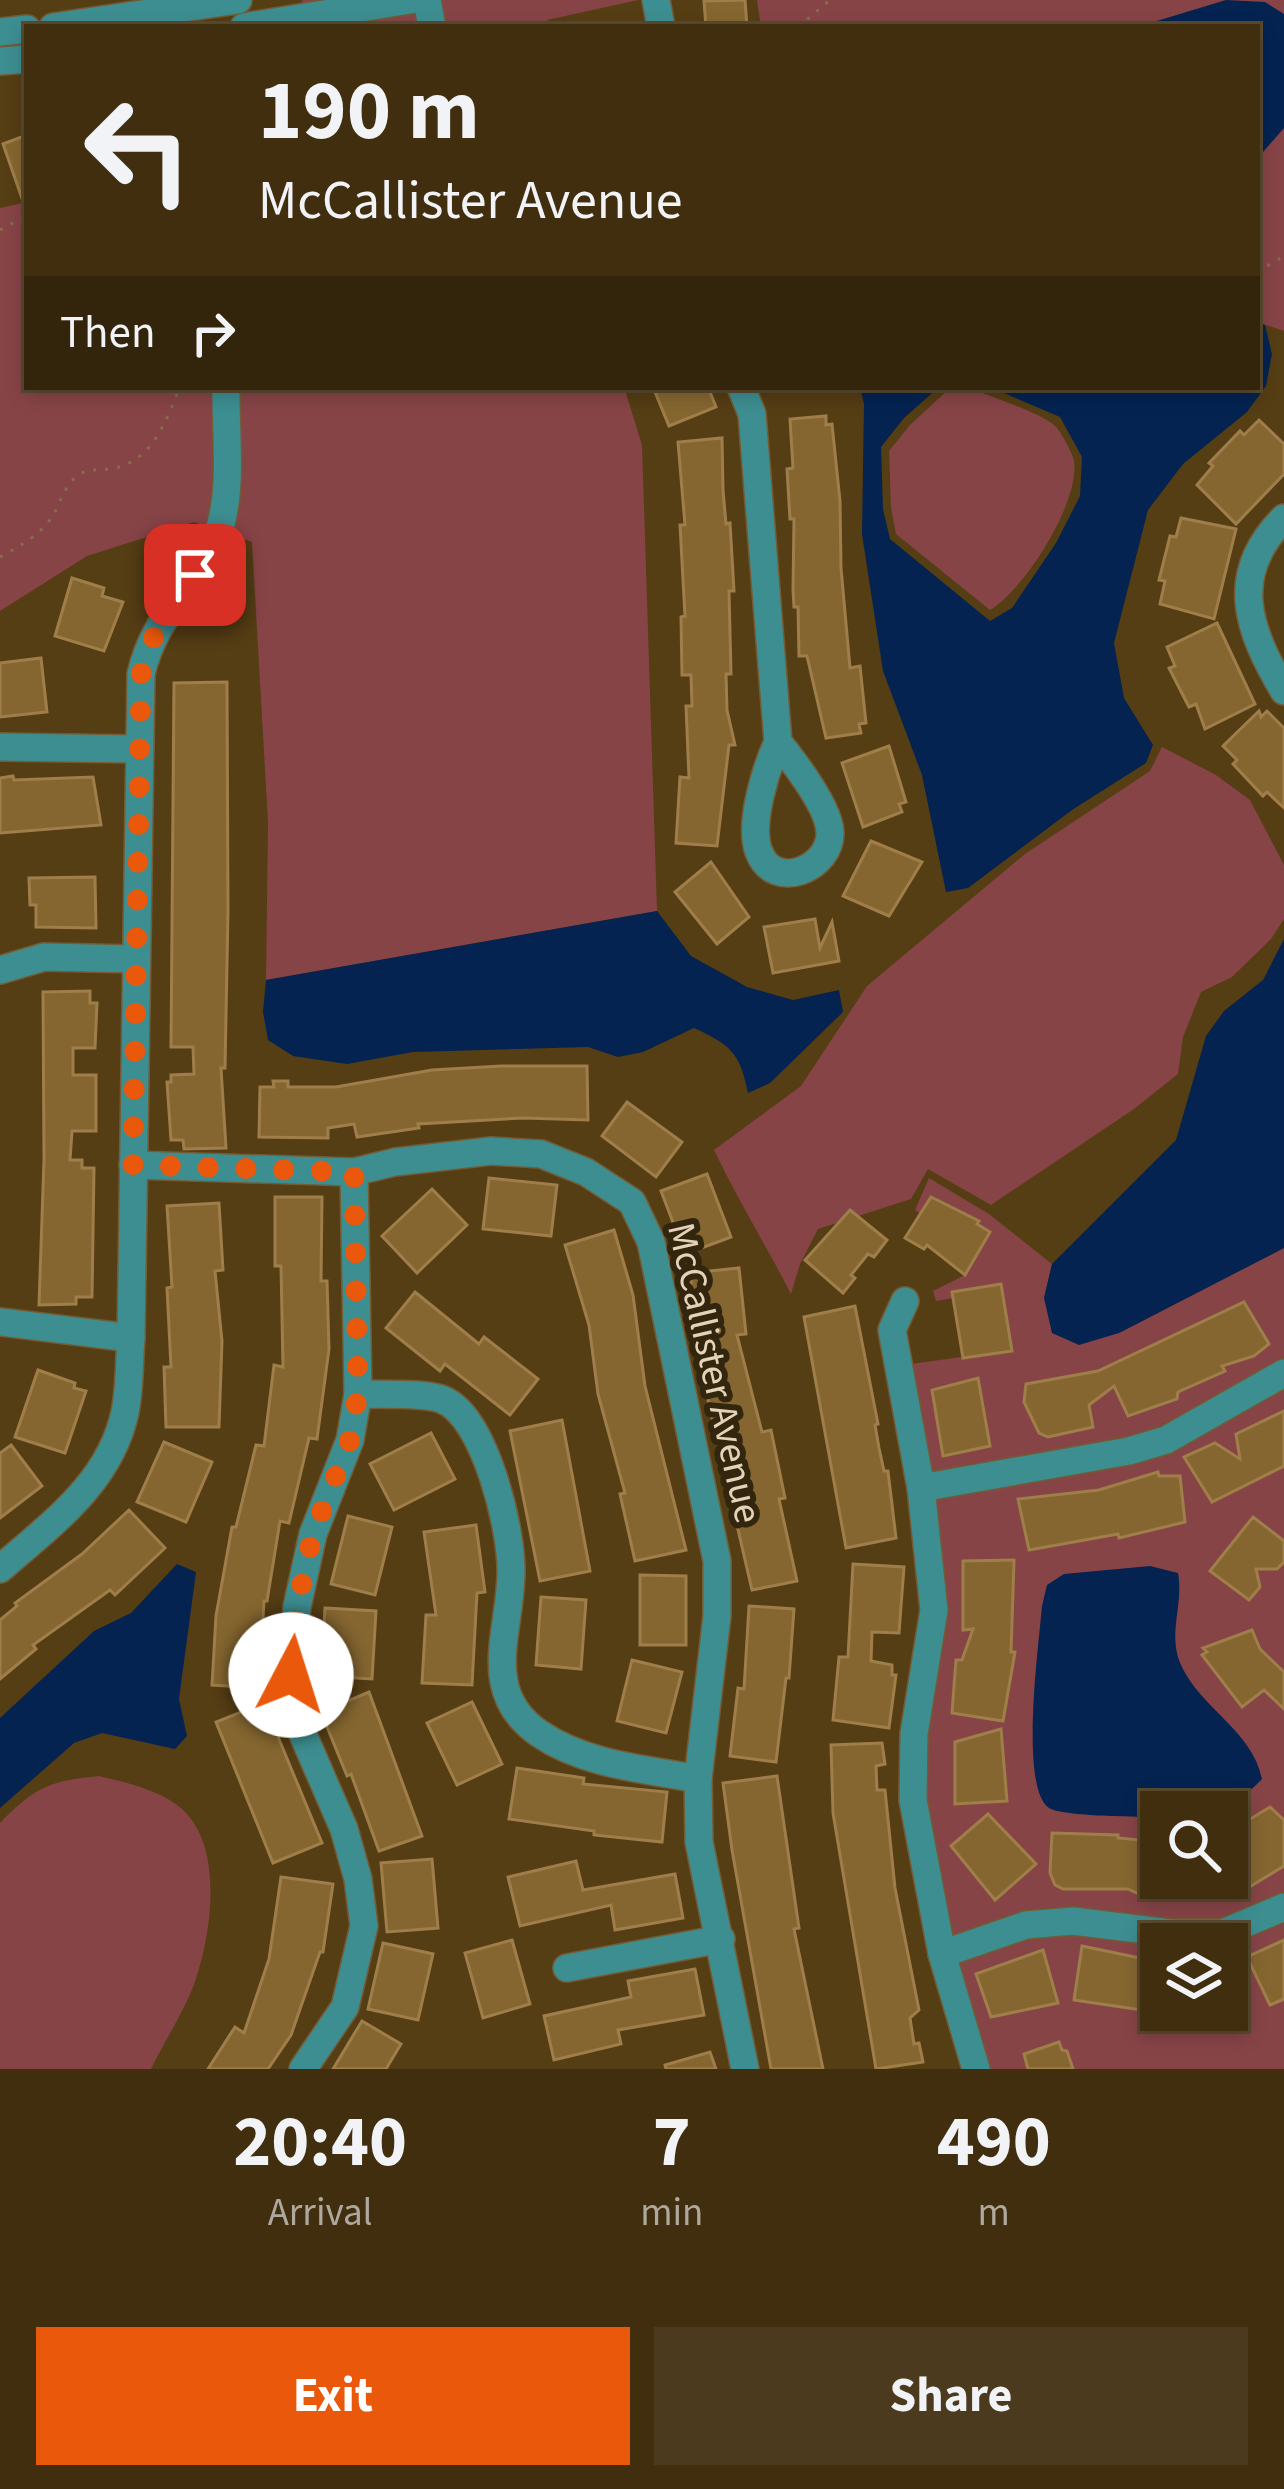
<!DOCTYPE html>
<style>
:root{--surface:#402e0f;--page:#4b3a1d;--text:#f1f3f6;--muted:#aea89e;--line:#594a2f;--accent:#ea580c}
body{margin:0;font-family:"Source Sans 3",sans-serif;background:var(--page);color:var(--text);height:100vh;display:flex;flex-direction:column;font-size:45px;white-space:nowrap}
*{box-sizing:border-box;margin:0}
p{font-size:39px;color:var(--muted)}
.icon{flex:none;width:66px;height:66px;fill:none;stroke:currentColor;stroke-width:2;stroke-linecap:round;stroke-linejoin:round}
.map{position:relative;height:2069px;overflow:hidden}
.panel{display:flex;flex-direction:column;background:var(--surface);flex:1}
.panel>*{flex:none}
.top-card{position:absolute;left:24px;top:24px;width:1236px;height:366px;border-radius:0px;box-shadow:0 6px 18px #0003,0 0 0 3px var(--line);background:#402e0f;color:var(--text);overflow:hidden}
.fabs{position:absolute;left:1140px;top:1791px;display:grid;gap:24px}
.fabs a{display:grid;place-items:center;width:108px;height:108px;border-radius:0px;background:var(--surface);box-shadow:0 6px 18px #0003,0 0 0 3px var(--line);font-size:60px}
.pin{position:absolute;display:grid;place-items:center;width:102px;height:102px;color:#fff;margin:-51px;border-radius:24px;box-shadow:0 6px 18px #0006}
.me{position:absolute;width:132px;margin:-66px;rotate:5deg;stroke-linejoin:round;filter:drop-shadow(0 0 9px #0008)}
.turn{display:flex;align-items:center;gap:42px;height:252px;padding:0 36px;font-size:54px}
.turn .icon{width:156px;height:156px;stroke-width:2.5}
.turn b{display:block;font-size:84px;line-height:102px}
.then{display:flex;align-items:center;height:114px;padding:0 36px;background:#0003;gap:24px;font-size:45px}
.eta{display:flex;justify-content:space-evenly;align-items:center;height:204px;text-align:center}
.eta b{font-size:72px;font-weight:700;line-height:84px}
.cta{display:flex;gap:24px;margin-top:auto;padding:24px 36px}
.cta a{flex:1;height:138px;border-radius:0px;background:var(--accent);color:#fff;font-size:48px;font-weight:700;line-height:138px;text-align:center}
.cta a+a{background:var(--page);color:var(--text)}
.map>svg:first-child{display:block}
.green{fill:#874447;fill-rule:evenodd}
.water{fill:#042351}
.building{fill:#856630;stroke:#9f7e49;stroke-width:3}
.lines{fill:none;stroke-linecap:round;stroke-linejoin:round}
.minor-casing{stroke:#725b35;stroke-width:30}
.path{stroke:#846e4a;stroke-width:3;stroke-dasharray:3 9;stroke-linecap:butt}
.minor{stroke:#3d8e91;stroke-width:27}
.route{stroke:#ea580c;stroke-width:21;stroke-dasharray:0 37.8}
.labels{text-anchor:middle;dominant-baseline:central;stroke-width:12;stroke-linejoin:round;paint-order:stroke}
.street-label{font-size:39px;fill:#e5d3b9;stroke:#33260f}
</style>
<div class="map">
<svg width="1284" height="2069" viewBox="0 0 1284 2069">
<rect width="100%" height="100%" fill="#553d14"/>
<g class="green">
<polygon points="302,0 638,0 547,20 548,27 305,27"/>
<polygon points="757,0 1284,0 1284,331 1257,322 1257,27 761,27"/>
<polygon points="27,202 27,387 624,387 642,445 657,911 266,980 268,822 252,542 194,522 87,556 0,611 0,208"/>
<path d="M 973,389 C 993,398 1046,414 1057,428 C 1063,436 1072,452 1074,461 C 1080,503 1024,590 990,610 L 896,534 L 891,508 L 889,451 L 910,425 L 948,390 Z"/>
<path d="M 1162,747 L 1216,775 L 1250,800 L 1284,865 L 1284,919 L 1271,939 L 1232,977 L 1201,992 L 1183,1037 L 1178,1074 L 1134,1109 L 991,1205 L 928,1169 L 911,1199 L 818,1229 L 800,1264 L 791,1294 C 766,1245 737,1199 714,1150 L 801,1086 L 867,986 L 1025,854 L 1150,771 Z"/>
<polygon points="929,1178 989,1214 1052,1264 1044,1298 1119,1333 1284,1248 1284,1362 1139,1437 930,1474 911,1364 1012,1350 1001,1285 953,1292 953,1298 936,1301 933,1291 965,1275 979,1221 932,1197 921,1214 915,1210"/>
<path d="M 1284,1384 L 1284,1895 L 1217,1922 L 949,1938 L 923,1808 L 937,1499 L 1082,1470 ZM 1161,1812 L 1227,1812 L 1227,1878 L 1161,1878 Z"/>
<path d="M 99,1776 C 124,1782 156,1789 177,1805 C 226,1841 212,1936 193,1987 C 182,2015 164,2042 151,2069 L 0,2069 L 0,1823 C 35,1787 49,1781 99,1776 Z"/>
<path d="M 1284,1918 L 1284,2069 L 984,2069 L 956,1956 L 1036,1933 ZM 1161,1944 L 1227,1944 L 1227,2010 L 1161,2010 Z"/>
</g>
<g class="water">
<polygon points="1226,0 1265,2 1284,14 1284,128 1257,159 1257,27 1137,27"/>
<polygon points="1257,322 1265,325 1272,354 1266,386 1247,412 1183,464 1148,510 1114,643 1124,698 1153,745 1146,763 1072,810 968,888 946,892 922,775 883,671 862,534 864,404 860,387 939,387 904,418 881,447 883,509 890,539 990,621 1012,608 1056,543 1080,496 1082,457 1060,417 990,387 1257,387"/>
<path d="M 657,911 L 691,956 L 747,987 L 793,1000 L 839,990 L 843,1012 L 770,1083 L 748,1093 C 740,1053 731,1045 694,1028 L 643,1052 L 618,1057 L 588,1047 L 413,1052 L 347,1064 L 293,1056 L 268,1040 L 263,1012 L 266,980 Z"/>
<polygon points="1284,939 1284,1248 1119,1333 1079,1345 1052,1333 1044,1298 1052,1264 1176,1140 1206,1036 1224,1011 1263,980"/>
<polygon points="177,1564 196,1572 179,1699 187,1736 175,1749 102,1733 74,1743 0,1808 0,1718 94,1631 131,1613"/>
<path d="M 1150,1566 L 1178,1573 C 1184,1605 1167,1634 1181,1665 C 1201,1709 1252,1730 1262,1779 C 1229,1814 1206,1812 1161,1812 L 1161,1818 C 1140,1816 1063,1817 1049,1808 C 1019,1788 1039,1643 1042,1606 L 1047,1585 L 1064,1574 Z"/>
</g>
<g class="building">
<polygon points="745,0 747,27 706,27 704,1"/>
<polygon points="27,135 27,207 25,207 3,144"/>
<polygon points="653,387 708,387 716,407 669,426"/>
<polygon points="826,416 826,425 832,424 840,501 841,568 850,668 860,666 866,723 859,724 861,733 826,738 807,656 799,656 798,607 794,607 793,590 794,519 790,519 787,469 793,468 790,419"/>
<polygon points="1259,420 1284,444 1284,474 1236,524 1197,485 1213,466 1209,463 1240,431 1244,435"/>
<polygon points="722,438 723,490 726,524 730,523 734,591 729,591 731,674 726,674 727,710 735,745 729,745 717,846 676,843 680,777 689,778 686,706 692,706 691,675 682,675 681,617 685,616 680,525 685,525 678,442"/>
<polygon points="1181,518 1236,529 1214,619 1160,604 1165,581 1159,580 1170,536 1176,537"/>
<polygon points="72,578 104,588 102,596 123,602 104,651 55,636"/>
<polygon points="1217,623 1255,704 1205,729 1196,704 1189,707 1169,668 1175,666 1167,647"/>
<polygon points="41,658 47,712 0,717 0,663"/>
<polygon points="227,682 228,911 225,1068 221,1068 226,1148 184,1149 183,1140 171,1140 167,1082 171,1082 171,1075 194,1074 193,1047 171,1047 174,683"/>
<polygon points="1259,711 1261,717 1267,711 1284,728 1284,808 1267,792 1263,796 1233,764 1237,760 1223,746"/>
<polygon points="889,746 906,802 899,804 902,812 863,827 842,763"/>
<polygon points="13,776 14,780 93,777 101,825 0,833 0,778"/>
<polygon points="871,841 922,862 889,916 843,896"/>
<polygon points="711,862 749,917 717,944 675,892"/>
<polygon points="95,877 96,928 36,927 36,905 30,905 29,878"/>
<polygon points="815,919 820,948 832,922 839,961 773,973 764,927"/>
<polygon points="90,991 90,1003 97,1003 95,1048 73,1048 73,1075 96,1075 96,1131 72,1131 70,1160 82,1160 82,1168 94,1168 92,1297 76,1297 76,1304 39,1305 44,1160 43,992"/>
<polygon points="501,1066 587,1066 588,1120 523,1118 418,1124 419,1128 357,1137 354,1124 328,1128 328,1138 259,1137 260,1087 274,1087 273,1081 288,1081 288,1087 336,1087 432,1070"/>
<polygon points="627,1102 682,1142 656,1177 602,1136"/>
<polygon points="707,1174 731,1237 685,1254 661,1191"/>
<polygon points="489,1178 557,1185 551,1236 483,1229"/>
<polygon points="432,1189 467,1225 417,1273 382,1236"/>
<polygon points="275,1197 322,1197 321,1281 327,1281 329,1349 317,1439 309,1438 289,1523 280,1521 267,1601 264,1601 259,1688 212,1685 216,1616 232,1527 236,1527 256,1445 264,1446 274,1365 283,1367 281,1266 275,1266"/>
<polygon points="931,1197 979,1221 977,1224 990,1232 965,1275 927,1245 924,1249 905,1238"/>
<polygon points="219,1203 223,1270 215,1271 222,1341 219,1427 166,1427 164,1367 171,1367 167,1288 172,1287 167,1206"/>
<polygon points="850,1210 887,1240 874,1257 868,1254 851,1275 855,1278 843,1293 805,1260"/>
<polygon points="614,1230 633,1295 645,1386 686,1550 635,1561 620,1494 625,1493 598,1394 589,1325 565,1245"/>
<polygon points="739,1268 746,1334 737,1335 762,1432 771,1430 785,1498 779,1499 797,1581 752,1590 698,1357 690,1273"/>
<polygon points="1001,1284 1012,1351 963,1358 952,1292"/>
<polygon points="415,1292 479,1344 484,1337 538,1379 510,1415 445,1364 440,1371 386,1328"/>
<polygon points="1244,1302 1269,1344 1254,1356 1222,1366 1225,1371 1178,1392 1177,1399 1128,1416 1114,1386 1089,1405 1093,1427 1048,1437 1039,1433 1024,1402 1026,1384 1098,1371"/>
<polygon points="855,1306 878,1424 875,1425 879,1448 884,1471 888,1471 896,1538 846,1548 804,1317"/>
<polygon points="38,1370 75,1383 74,1388 86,1391 65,1453 15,1437"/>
<polygon points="978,1378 990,1446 943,1456 932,1390"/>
<polygon points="1284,1411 1284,1466 1212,1502 1184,1457 1215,1443 1240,1459 1236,1434"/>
<polygon points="562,1420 590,1571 540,1581 510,1431"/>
<polygon points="431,1433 455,1479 394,1510 370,1464"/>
<polygon points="164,1442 212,1462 186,1522 137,1502"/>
<polygon points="11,1445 42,1486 0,1518 0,1453"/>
<polygon points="1158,1472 1159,1476 1180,1476 1185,1522 1119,1538 1118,1534 1029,1550 1018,1499 1099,1490"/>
<polygon points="129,1510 165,1548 115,1595 110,1590 33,1645 36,1649 0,1679 0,1620 17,1606 15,1603 82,1554"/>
<polygon points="348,1516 392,1527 375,1595 331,1584"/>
<polygon points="1253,1517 1284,1541 1284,1562 1277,1569 1256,1569 1260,1587 1249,1600 1210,1571"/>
<polygon points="476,1525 485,1592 477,1593 472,1685 422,1683 426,1615 436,1615 424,1532"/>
<polygon points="1014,1560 1011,1652 1015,1652 1003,1721 952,1713 956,1660 962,1660 973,1629 963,1630 963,1561"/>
<polygon points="853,1564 904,1567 899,1633 872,1632 871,1661 892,1665 892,1675 896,1675 889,1728 833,1720 839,1657 848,1657"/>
<polygon points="640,1575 686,1576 686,1645 640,1645"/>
<polygon points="541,1597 586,1600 581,1669 536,1665"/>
<polygon points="749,1606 794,1609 789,1678 786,1678 776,1762 730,1756 738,1688 744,1689"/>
<polygon points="325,1608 376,1611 372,1679 321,1676"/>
<polygon points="1252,1630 1260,1649 1284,1672 1284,1709 1264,1690 1242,1707 1202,1655 1207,1652 1203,1648"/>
<polygon points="632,1660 682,1672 666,1733 617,1721"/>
<polygon points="369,1692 422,1836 379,1851 351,1774 347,1776 321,1712"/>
<polygon points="472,1702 502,1764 457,1785 427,1723"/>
<polygon points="264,1703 322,1843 273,1863 216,1722"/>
<polygon points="1001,1729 1007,1801 955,1804 955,1742"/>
<polygon points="882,1743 885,1764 876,1766 877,1790 885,1790 895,1888 919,2010 910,2018 914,2044 919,2043 923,2062 876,2069 833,1813 831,1745"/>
<polygon points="517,1768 584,1778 583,1784 667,1792 662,1842 594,1835 594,1831 509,1819"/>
<polygon points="777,1776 799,1928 794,1929 823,2069 771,2069 732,1850 723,1783"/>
<polygon points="1270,1807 1284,1820 1284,1866 1251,1886 1243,1875 1234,1877 1227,1866 1227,1833"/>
<polygon points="988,1814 1036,1864 995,1900 951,1846"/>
<polygon points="1052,1833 1118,1835 1118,1838 1161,1842 1161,1878 1198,1878 1197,1897 1141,1895 1128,1889 1063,1889 1055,1885 1050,1873"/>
<polygon points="432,1859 438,1928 387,1932 381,1863"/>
<polygon points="576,1861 583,1890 675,1874 683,1918 615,1930 611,1905 520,1926 508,1877"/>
<polygon points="281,1877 333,1884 323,1952 320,1952 291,2035 268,2069 208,2069 235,2027 244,2033 269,1959"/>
<polygon points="512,1940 530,2004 483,2018 465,1953"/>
<polygon points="1284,1940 1284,1999 1270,2005 1247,1957"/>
<polygon points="383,1943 433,1954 418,2020 368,2009"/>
<polygon points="1082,1946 1149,1960 1142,2010 1074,2000"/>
<polygon points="1043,1950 1058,2003 991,2017 976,1974"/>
<polygon points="695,1969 704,2015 618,2030 621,2044 554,2060 544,2016 631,1997 628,1981"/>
<polygon points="362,2021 401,2044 386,2069 333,2069"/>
<polygon points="1059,2042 1062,2050 1067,2051 1073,2069 1028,2069 1024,2054"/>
<polygon points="710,2052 716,2069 666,2069 665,2065"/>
</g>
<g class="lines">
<g class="minor-casing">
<g id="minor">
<polyline points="427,0 432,27"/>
<polyline points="656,0 661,27"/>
<polyline points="53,27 238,0"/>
<polyline points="244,27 410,0"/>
<polyline points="0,32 27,29"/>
<polyline points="0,61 27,59"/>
<path d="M 741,387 L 752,414 L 778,742 C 794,762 829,807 830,832 C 831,869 774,892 759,852 C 748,825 766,768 778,742"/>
<path d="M 1284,518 C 1227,575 1248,630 1284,691"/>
<polyline points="0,747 138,749"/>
<polyline points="0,970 44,957 136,959"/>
<polyline points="133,1165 354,1172 395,1162 491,1151 541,1154 586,1172 632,1202 651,1242 717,1561 717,1616 698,1779 699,1842 745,2069"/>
<polyline points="905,1301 892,1330 921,1488 934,1610 914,1734 913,1800 942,1954 976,2069"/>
<polyline points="0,1322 131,1338"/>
<path d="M 358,1394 C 380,1395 421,1392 441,1399 C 485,1414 512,1531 511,1572 C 511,1631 478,1692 540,1734 C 586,1765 645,1769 698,1779"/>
<polyline points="921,1488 1129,1451 1166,1440 1284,1373"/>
<path d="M 0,1569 C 51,1524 110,1483 125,1412 C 130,1388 129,1362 131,1338 L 141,674 C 155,613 195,589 217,536 C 234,492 225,433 226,387"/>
<polyline points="942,1954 1026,1925 1073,1921 1170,1933 1223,1933 1284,1907"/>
<polyline points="567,1968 721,1939"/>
<polyline points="303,2069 345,2007 364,1926 358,1879 344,1829 301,1730 291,1675 297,1607 313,1534 350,1440 358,1394 354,1172"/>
</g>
</g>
<g class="path">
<polyline points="798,27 830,0"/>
<polyline points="0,230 27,215"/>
<polyline points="1257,272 1284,256"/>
<path d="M 0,557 C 20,546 39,536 52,517 C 60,504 64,487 76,477 C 88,467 98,471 111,469 C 153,461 165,423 180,387"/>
</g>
<use href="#minor" class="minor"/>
</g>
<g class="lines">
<polyline class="route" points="195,575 158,625 141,674 133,1165 354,1172 358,1394 350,1440 313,1534 297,1607 291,1675"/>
</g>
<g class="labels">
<g class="street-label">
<text transform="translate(714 1373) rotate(77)">McCallister Avenue</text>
</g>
</g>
</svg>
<div class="fabs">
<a><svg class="icon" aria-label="search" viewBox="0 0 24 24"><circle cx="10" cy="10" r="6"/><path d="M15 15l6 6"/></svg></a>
<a><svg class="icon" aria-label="layers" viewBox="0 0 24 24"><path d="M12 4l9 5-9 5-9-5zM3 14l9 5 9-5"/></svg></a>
</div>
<div class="pin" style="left:195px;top:575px;background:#d93025"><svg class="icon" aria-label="arrive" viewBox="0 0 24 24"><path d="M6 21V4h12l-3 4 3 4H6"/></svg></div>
<svg class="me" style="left:291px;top:1675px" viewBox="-20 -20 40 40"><circle r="19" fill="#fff"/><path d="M0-13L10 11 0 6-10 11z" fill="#ea580c"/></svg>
<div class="top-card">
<div class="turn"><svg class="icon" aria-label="left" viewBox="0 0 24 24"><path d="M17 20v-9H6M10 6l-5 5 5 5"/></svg><div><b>190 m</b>McCallister Avenue</div></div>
<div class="then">Then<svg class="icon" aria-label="right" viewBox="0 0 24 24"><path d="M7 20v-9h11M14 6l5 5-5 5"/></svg></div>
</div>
</div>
<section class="panel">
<div class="eta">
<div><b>20:40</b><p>Arrival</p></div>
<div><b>7</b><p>min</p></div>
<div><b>490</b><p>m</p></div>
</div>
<div class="cta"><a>Exit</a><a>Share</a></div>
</section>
